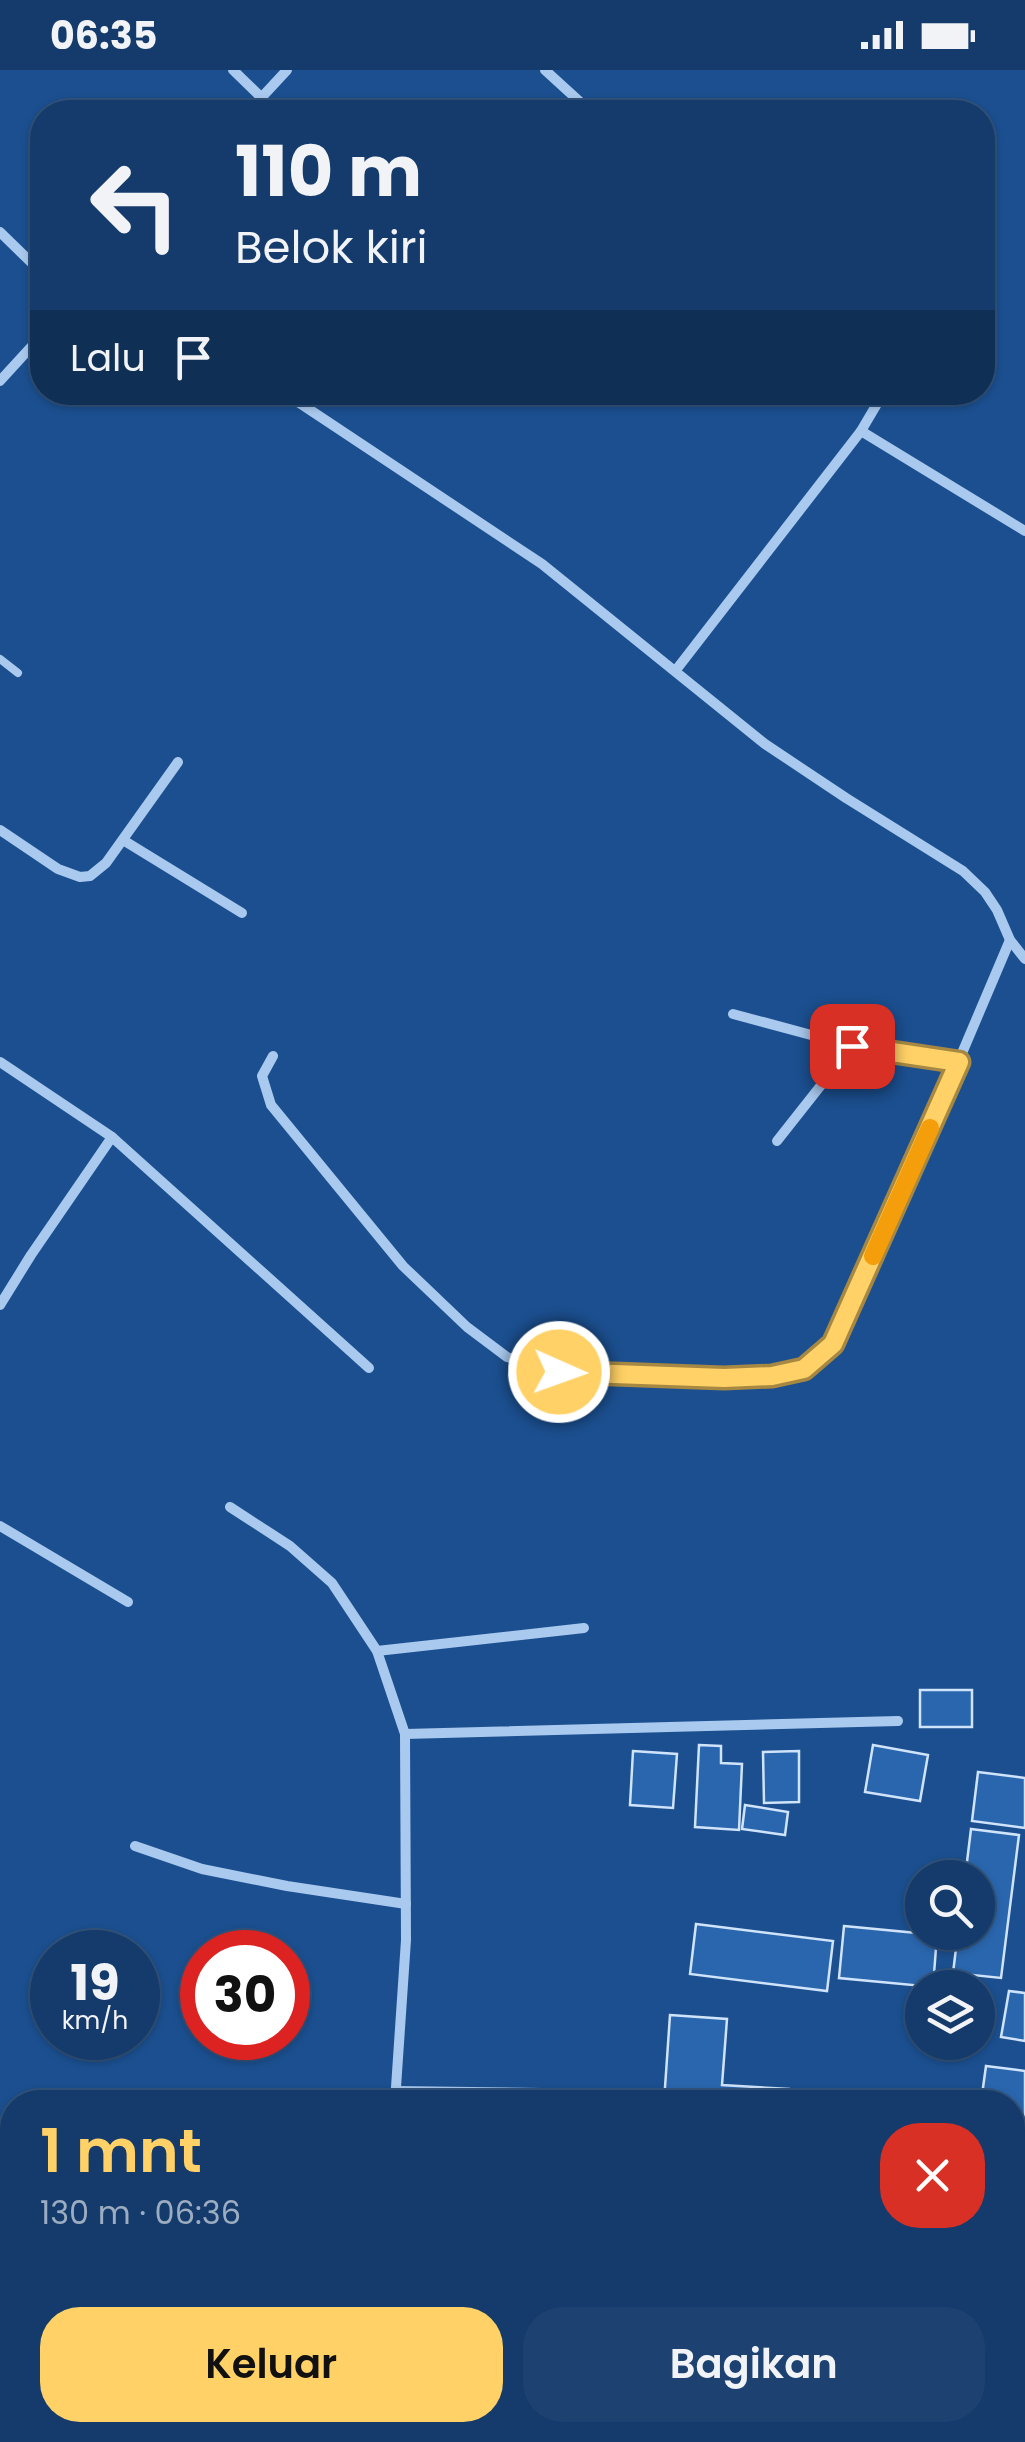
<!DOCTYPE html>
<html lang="id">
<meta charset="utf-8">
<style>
:root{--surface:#143b6b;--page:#1d4271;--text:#f1f3f6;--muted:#9dadc1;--line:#33557e;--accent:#ffd166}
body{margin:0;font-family:Poppins,sans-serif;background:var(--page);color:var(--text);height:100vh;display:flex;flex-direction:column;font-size:38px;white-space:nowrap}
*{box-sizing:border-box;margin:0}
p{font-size:32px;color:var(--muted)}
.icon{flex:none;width:55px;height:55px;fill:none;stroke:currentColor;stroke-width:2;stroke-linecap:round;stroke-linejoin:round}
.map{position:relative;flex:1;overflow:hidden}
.side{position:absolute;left:0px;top:2020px;width:1025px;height:352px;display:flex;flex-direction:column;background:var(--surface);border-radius:40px 40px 0 0;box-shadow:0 2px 8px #0004,0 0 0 2px var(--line)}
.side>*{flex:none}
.top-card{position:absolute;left:30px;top:30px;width:965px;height:305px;border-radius:40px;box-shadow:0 2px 8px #0004,0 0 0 2px var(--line);background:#143b6b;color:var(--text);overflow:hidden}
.tools{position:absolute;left:905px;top:1790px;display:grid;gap:20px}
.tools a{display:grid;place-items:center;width:90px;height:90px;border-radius:50%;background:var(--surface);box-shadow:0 2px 8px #0004,0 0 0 2px var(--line);font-size:50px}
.speed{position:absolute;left:30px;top:1860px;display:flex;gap:20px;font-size:50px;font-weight:700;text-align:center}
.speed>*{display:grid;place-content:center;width:130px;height:130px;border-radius:50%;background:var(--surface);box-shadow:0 2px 8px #0004,0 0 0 2px var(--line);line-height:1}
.speed small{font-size:25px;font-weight:400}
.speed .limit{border:15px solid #d22;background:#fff;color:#111}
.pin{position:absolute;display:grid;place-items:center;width:85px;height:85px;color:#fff;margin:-42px;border-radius:20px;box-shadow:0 5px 15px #0006}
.me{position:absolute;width:110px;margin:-55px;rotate:92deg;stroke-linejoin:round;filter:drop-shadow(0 0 8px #0008)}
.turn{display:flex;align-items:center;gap:35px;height:210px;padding:0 40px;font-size:45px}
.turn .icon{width:130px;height:130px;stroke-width:2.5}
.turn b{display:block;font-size:70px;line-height:85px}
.then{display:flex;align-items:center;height:95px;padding:0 40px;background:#0003;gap:20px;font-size:38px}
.round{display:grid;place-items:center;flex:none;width:105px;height:105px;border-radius:40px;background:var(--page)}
.overview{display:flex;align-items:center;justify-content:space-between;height:170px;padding:0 40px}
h1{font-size:60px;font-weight:600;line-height:75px;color:var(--accent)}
.action{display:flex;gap:20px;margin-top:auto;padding:20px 40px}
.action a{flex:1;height:115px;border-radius:40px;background:var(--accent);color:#111;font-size:40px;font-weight:600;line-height:115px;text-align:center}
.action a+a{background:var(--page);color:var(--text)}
.status{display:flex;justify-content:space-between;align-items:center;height:70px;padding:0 50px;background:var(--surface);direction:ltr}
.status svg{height:28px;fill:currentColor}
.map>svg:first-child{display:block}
.building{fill:#2a66ad;stroke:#cfe3fa;stroke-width:2.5}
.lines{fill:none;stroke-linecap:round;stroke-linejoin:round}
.service{stroke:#a9c9ee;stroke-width:8}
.minor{stroke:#a9c9ee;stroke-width:10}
.route-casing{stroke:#a68842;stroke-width:25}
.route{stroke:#ffd166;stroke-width:18}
.slow{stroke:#f59e0b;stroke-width:18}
</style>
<div class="status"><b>06:35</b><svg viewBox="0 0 49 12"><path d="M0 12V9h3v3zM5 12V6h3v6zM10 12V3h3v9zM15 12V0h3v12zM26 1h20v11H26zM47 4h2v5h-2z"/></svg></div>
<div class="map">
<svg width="1025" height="2372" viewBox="0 0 1025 2372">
<rect width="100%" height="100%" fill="#1b4f8f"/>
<g class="building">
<rect x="920" y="1620" width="52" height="37"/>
<polygon points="699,1675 721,1676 721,1693 742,1694 739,1760 695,1757"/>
<polygon points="873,1675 928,1685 920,1731 865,1722"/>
<polygon points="633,1681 677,1684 673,1738 630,1735"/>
<polygon points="799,1681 799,1732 764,1733 763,1682"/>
<polygon points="978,1702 1025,1708 1025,1758 972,1751"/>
<polygon points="745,1735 788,1742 785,1765 742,1759"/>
<polygon points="971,1759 1019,1765 1001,1908 953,1903 958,1862 978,1862 978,1808 965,1808"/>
<polygon points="696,1854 833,1871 827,1921 690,1904"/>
<polygon points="844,1856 937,1865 933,1917 839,1908"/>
<polygon points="1009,1921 1025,1923 1025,1971 1001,1967"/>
<polygon points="670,1945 727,1949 722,2015 789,2019 789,2032 664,2032"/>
<polygon points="986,1996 1025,2001 1025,2049 1012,2048 1012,2032 981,2032"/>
<polygon points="1012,2063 1025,2065 1025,2117 1012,2116"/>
<polygon points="0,2341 12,2347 12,2360 20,2360 14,2372 0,2372"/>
<polygon points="28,2360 75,2360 71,2372 23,2372"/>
<polygon points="89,2360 191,2360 188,2372 86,2372"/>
</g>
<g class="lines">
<polyline class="service" points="0,589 18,603"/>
<g class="minor">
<polyline points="233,0 262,28"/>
<polyline points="545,0 591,42"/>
<polyline points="248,42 287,0"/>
<polyline points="0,162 42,203"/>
<polyline points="0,311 42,265"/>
<polyline points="283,322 542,494 765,674 846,728 963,801 985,822 997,840 1010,870 1025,889"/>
<polyline points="861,361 1025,461"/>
<polyline points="676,600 861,361 884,322"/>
<polyline points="0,760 58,799 80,807 90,806 106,793 178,692"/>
<polyline points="123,770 242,843"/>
<polyline points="733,944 852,976 959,991"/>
<polyline points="273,986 262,1006 271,1035 403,1196 467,1257 507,1287 559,1302 646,1306 724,1308 772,1305 804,1299 833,1274 912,1101 1010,870"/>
<polyline points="0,992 112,1067 369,1298"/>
<polyline points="777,1071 852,976"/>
<polyline points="0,1235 31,1185 112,1067"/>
<polyline points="230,1437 290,1476 332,1513 377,1581 405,1664 406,1870 395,2032"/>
<polyline points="0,1456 128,1532"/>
<polyline points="377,1581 584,1558"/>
<polyline points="405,1664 898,1651"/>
<polyline points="135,1776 202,1799 287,1816 406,1834"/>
<polyline points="395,2021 608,2024 635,2029 639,2032"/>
<polyline points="0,2054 12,2057"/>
<polyline points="1012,2136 1025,2137"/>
<polyline points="0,2260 12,2266"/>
<polyline points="323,2360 356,2366"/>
<polyline points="768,2372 770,2360"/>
</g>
</g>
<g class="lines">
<g class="route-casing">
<polyline id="route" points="559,1302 724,1308 772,1306 804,1299 833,1274 959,992 852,976"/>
</g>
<use href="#route" class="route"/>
<polyline class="slow" points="873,1186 930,1058"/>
</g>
</svg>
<div class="tools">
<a><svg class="icon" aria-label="search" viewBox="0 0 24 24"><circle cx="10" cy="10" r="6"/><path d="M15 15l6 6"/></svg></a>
<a><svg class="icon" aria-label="layers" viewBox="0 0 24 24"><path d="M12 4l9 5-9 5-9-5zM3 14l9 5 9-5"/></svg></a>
</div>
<div class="speed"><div>19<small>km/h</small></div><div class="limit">30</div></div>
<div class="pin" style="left:852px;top:976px;background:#d93025"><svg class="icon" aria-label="arrive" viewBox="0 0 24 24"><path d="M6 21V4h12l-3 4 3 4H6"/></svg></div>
<svg class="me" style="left:559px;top:1302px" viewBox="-20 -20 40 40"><circle r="17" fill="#ffd166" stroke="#fff" stroke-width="3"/><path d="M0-11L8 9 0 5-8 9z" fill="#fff"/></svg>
<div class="top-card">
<div class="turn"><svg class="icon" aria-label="left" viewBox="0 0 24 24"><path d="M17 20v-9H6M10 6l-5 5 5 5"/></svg><div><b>110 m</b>Belok kiri</div></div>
<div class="then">Lalu<svg class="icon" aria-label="arrive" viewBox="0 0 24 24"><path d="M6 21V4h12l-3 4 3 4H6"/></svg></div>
</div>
<section class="side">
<div class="overview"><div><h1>1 mnt</h1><p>130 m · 06:36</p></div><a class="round" style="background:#d93025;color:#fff"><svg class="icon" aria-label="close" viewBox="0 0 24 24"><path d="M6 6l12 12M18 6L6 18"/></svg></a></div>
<div class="action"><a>Keluar</a><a>Bagikan</a></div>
</section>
</div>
